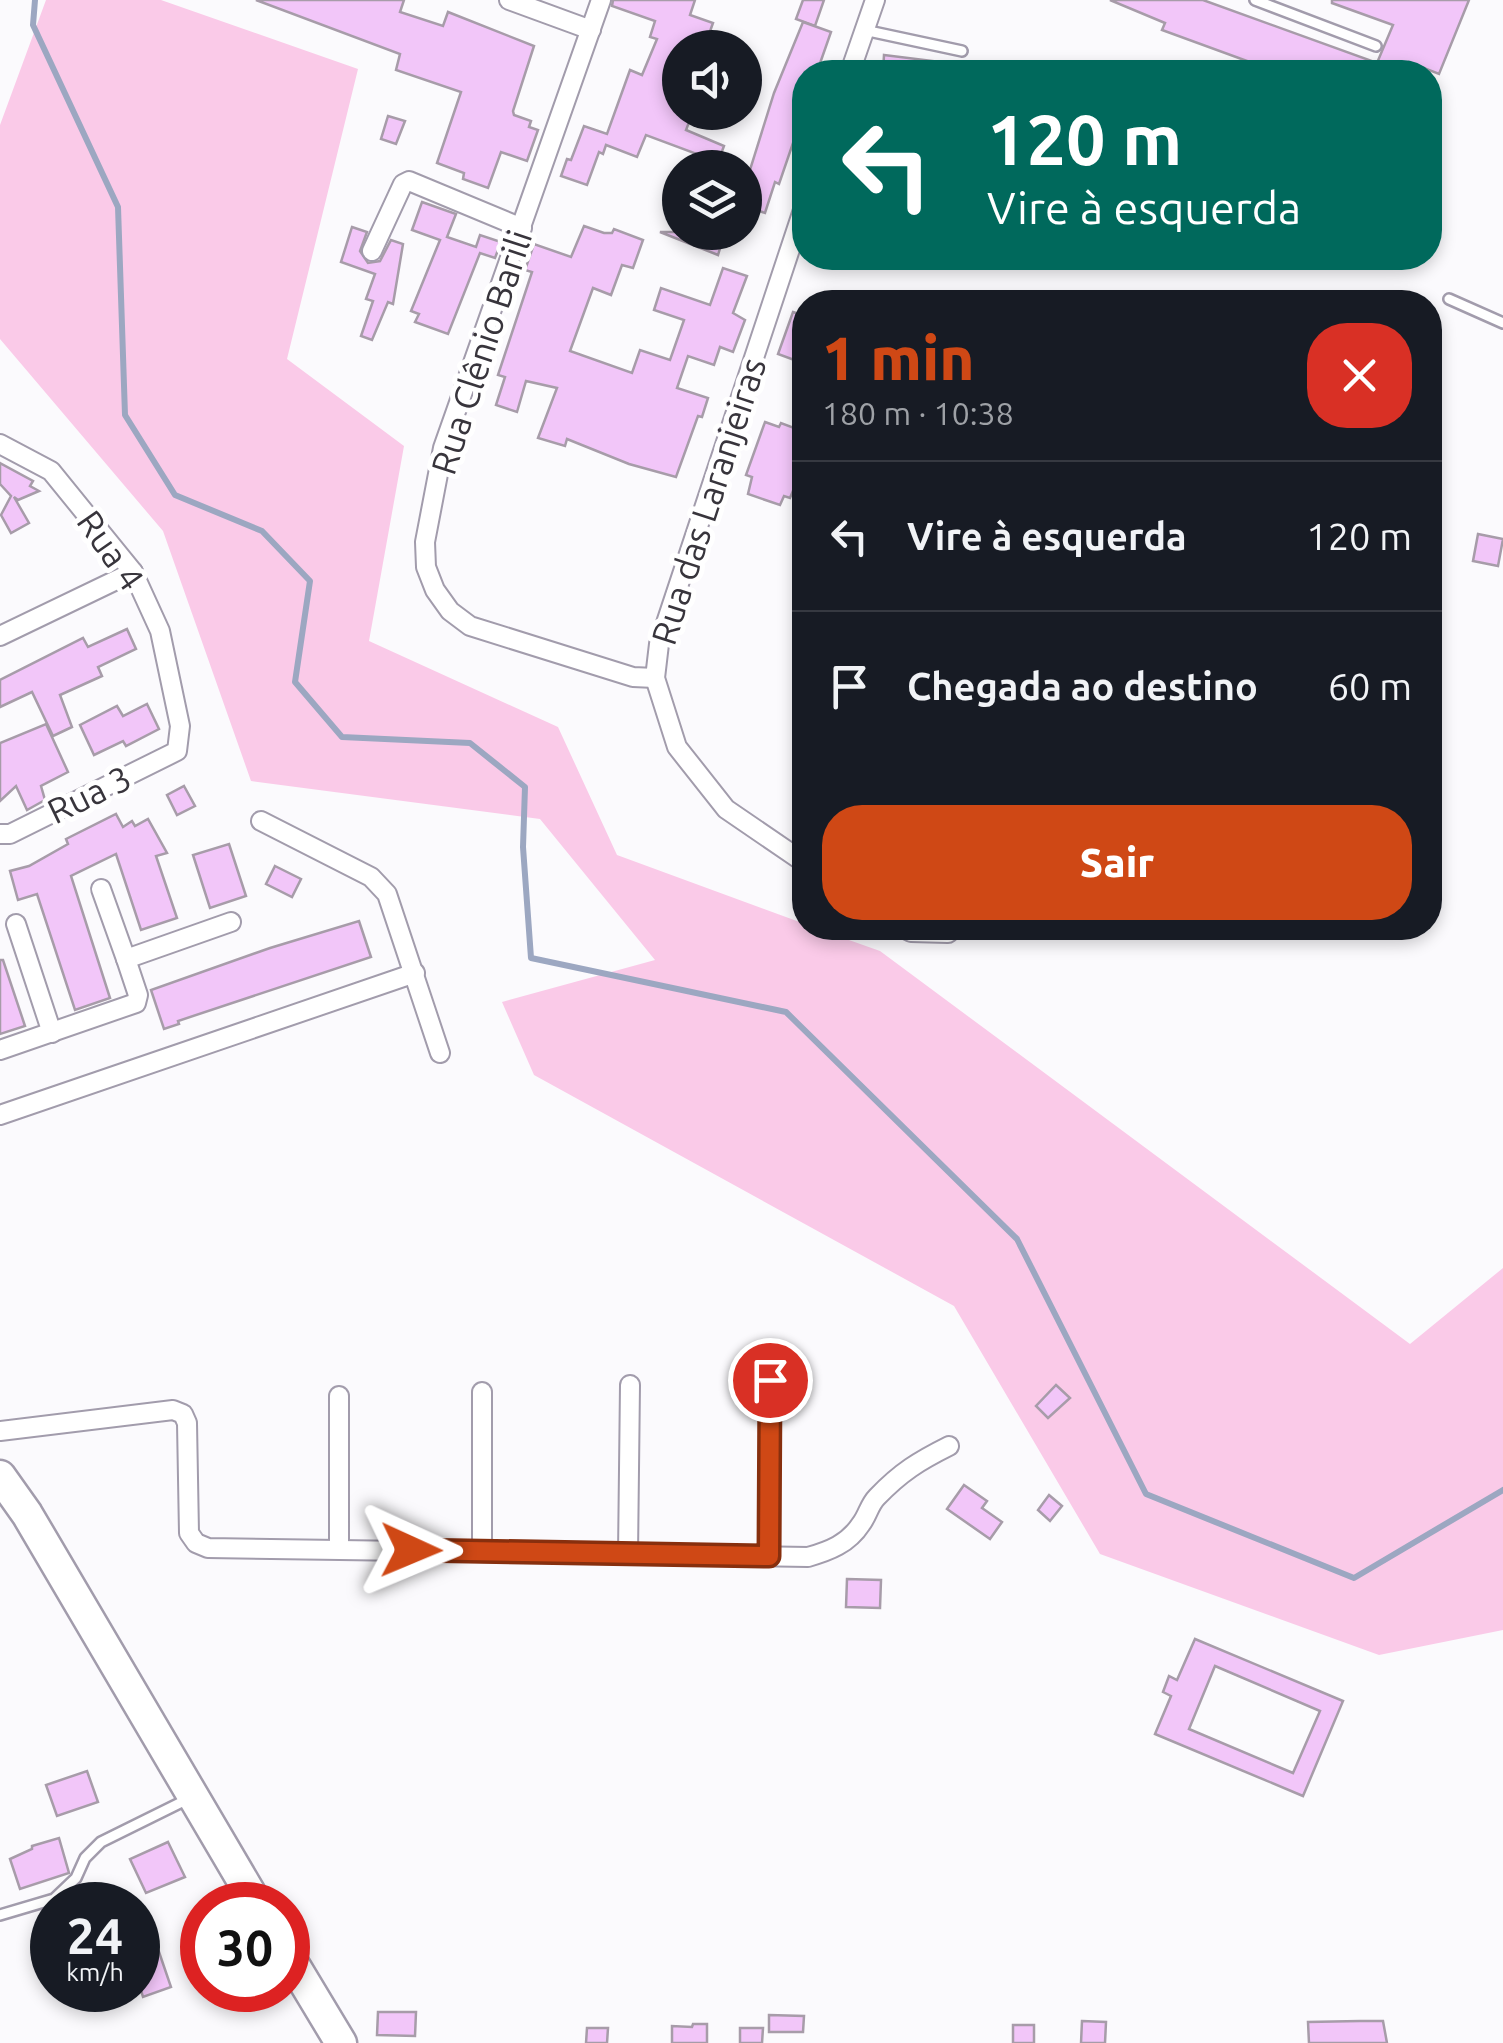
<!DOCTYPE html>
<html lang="pt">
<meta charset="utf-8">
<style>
:root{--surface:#171b24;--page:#242831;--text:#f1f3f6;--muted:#9ea1a6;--line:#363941;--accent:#cf4815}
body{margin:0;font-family:Ubuntu,sans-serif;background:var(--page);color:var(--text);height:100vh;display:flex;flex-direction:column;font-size:38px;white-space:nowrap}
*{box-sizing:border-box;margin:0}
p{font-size:32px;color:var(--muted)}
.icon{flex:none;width:55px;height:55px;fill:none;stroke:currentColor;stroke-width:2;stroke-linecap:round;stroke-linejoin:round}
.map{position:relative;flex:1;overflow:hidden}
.sheet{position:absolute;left:792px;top:290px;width:650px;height:650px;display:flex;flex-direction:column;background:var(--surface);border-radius:40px;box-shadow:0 5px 15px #0003}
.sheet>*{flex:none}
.top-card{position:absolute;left:792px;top:60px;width:650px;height:210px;border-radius:40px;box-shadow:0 5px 15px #0003;background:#00695c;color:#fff;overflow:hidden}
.buttons{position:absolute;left:662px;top:30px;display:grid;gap:20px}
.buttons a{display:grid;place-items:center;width:100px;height:100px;border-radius:50%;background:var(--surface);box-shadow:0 5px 15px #0003;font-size:50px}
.speed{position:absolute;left:30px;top:1882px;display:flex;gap:20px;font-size:50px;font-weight:700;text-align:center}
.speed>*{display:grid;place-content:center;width:130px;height:130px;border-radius:50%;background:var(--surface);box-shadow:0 5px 15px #0003;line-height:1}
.speed small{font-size:25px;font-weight:400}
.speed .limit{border:15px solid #d22;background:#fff;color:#111}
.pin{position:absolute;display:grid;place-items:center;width:85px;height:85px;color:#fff;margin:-42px;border:5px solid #fff;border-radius:50%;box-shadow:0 2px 10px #0007}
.me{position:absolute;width:110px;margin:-55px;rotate:91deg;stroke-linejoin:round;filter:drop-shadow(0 0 8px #0008)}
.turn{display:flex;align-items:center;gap:35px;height:210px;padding:0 30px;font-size:45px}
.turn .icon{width:130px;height:130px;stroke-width:2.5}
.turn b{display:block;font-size:70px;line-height:85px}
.round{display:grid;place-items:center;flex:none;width:105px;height:105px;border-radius:40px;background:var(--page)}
.headline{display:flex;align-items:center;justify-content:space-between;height:170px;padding:0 30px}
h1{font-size:60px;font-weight:800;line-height:75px;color:var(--accent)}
.cta{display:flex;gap:20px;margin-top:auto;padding:20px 30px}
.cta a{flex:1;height:115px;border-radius:40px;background:var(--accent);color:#fff;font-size:40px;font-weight:800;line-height:115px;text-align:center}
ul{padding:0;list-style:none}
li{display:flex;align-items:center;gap:30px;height:150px;padding:0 30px;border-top:2px solid var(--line)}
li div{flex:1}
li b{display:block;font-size:38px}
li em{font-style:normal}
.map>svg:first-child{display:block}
.green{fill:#facae8}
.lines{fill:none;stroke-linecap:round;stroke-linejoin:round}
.stream{stroke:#9ca7c1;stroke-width:6}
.building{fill:#f2c6f9;stroke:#a79ca9;stroke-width:2.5;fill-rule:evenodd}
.service-casing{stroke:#a29cac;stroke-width:14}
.minor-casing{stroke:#a29cac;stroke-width:22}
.primary-casing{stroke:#a29cac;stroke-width:35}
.service{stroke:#fff;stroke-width:9}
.minor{stroke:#fff;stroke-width:18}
.primary{stroke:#fff;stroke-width:30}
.route-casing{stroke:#872f0e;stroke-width:25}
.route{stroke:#cf4815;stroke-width:18}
.labels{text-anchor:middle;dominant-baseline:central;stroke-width:10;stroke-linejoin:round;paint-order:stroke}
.street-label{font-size:35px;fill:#38353c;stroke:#fff}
</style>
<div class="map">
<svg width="1503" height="2043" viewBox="0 0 1503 2043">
<rect width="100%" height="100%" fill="#fbfafd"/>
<polygon class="green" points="46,0 161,0 358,69 287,359 404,446 369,641 558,727 617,855 805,924 805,928 815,928 880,951 1410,1344 1503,1268 1503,1630 1379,1655 1100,1554 954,1306 534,1075 502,1002 655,960 540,819 251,781 163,531 0,339 0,125"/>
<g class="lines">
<polyline class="stream" points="35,0 33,25 118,207 125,415 175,495 262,531 310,581 295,682 342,737 470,743 525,787 523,847 531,958 786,1012 1017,1239 1146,1494 1354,1578 1503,1490"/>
</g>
<g class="building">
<polygon points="256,0 404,0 400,12 443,26 448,12 534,46 513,111 514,115 531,121 529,127 538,130 527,161 501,152 488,188 463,179 464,173 437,163 461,92 396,70 400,54"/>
<polygon points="613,0 695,0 690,15 713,23 704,48 678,48 667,79 680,84 680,112 693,112 686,130 724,146 718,162 646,135 637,157 606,145 603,154 599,152 587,185 561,176 567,159 571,160 584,126 607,134 630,70 642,75 657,39 650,37 655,21 612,6"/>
<polygon points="803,0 824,0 815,26 796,19"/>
<polygon points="1110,0 1203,0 1377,63 1393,25 1332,3 1332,0 1469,0 1439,74 1409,62 1405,72 1277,72 1162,30 1165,23"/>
<polygon points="803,22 831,32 817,72 805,72 805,108 779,184 775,182 765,213 745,206 745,172 749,173 774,93"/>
<polygon points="884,55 941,62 940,72 883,72"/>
<polygon points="388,116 405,121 396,144 381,139"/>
<polygon points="422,202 456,214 447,237 476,247 480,235 501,242 495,258 480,253 448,334 415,322 419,314 411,311 440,240 412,230"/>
<polygon points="584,226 604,233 612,233 614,229 643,240 633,268 622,265 611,295 593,288 570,351 632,373 640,350 670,360 684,320 654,310 661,288 710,305 723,268 747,276 733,313 745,320 733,352 720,347 714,365 688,356 677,388 708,398 702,417 698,416 676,477 629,464 567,439 565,446 538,438 557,388 526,381 517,412 496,405 505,377 498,375 532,272 525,270 534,244 571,257"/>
<polygon points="352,227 367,232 360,251 368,263 380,261 391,240 403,244 393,304 388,302 372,340 361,336 373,301 366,299 375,274 341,262"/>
<polygon points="660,232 725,232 718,255"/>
<polygon points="793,312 805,316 805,364 778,354"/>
<polygon points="765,422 779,427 781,423 805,432 805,488 795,486 790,498 784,496 780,505 748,494 752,477 746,475"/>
<polygon points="0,463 33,481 30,486 39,491 18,500 14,497 29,523 11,533 1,515 11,496 0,484"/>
<polygon points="1478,534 1503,539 1498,566 1473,561"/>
<polygon points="127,629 136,649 98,667 102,676 60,695 72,727 53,736 32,692 0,707 0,680 83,638 88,647"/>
<polygon points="147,704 159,729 126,746 123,741 94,755 80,725 117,706 123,716"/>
<polygon points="46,724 68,772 41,786 45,800 27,810 16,786 0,801 0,743"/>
<polygon points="184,786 195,806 177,815 167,795"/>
<polygon points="116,814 123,827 132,821 135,826 148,819 167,853 156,856 177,918 141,930 116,854 71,876 110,998 75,1010 37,894 18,900 10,871 29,866 68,844 66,839"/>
<polygon points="229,844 246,896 210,908 193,855"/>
<polygon points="275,866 301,879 292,897 266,884"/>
<polygon points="359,921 371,957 178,1021 179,1024 164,1029 151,990 270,948"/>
<polygon points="0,960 3,960 25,1026 0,1034"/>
<polygon points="1056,1385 1070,1398 1048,1418 1036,1406"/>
<polygon points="964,1485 987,1501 982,1508 1002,1522 990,1539 947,1509"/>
<polygon points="1049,1495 1062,1506 1050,1521 1038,1510"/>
<polygon points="847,1579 881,1580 880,1608 846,1607"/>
<path d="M 1195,1639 L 1343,1701 L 1303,1796 L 1155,1734 L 1171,1696 L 1163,1692 L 1169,1676 L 1177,1680 ZM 1215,1666 L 1320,1711 L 1293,1773 L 1189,1729 Z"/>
<polygon points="87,1771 98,1802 57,1816 46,1785"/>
<polygon points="59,1838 69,1873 20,1889 10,1859 32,1849 32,1846"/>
<polygon points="168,1842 185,1877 146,1893 130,1859"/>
<polygon points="159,1952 171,1987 143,1997 138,1980 138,1959"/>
<polygon points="378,2012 416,2012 415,2036 377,2035"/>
<polygon points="769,2015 804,2016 803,2032 769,2032"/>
<polygon points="1082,2021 1106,2022 1105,2043 1081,2043"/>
<polygon points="1360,2021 1383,2021 1387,2043 1309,2043 1308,2022"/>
<polygon points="693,2024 707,2024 707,2043 672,2043 672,2026 692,2027"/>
<rect x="1013" y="2025" width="21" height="18"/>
<polygon points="587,2028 608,2028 607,2043 586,2043"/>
<polygon points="740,2028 763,2028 762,2043 740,2043"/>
</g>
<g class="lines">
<g class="service-casing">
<g id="service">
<polyline points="1255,0 1376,46"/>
<polyline points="864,30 962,51"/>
<polyline points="1449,299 1503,323"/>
<polyline points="0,1915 54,1899 76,1878 85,1858 101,1842 190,1798"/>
</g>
</g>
<g class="minor-casing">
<g id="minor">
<polyline points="509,0 591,30"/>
<polyline points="601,0 443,448 425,542 426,567 435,590 450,611 470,626 633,677 655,678"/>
<polyline points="850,72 875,0"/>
<polyline points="805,204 659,644 655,678 677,747 726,809 805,863"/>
<polyline points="372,251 403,184 409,181 522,228"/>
<polyline points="0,444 51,471 133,572 160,631 180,726 177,751 10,834 0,834"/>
<polyline points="0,636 133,572"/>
<polyline points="261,821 371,877 387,894 440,1053"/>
<polyline points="101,889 126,959"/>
<polyline points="16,924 52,1033"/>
<polyline points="903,928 911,932 948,933 954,928"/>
<polyline points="0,1050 136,1003 138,995 126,959 231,922"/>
<polyline points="0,1115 415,973"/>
<polyline points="482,1392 482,1552"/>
<polyline points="339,1396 339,1549"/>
<path d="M 0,1431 L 173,1410 L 183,1414 L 187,1423 L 189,1533 L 196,1543 L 208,1548 L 808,1557 C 829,1551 848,1544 861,1524 C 868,1515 869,1505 877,1497 C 901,1472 919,1461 949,1446"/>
<polyline points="628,1554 630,1385"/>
<polyline points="769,1556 770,1380"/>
</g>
</g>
<g class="primary-casing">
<g id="primary">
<polyline points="0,1476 27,1514 257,1905"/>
<polyline points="288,1955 341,2043"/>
</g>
</g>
<use href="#service" class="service"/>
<use href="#minor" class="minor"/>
<use href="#primary" class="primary"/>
</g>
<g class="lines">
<g class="route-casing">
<polyline id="route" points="411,1550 769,1556 770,1380"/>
</g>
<use href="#route" class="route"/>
</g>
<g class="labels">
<g class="street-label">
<text transform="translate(481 352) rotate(-72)">Rua Clênio Barili</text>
<text transform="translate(708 501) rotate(-72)">Rua das Laranjeiras</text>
<text transform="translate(111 550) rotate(55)">Rua 4</text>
<text transform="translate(89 794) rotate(-26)">Rua 3</text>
</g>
</g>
</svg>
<div class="buttons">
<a><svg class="icon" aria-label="sound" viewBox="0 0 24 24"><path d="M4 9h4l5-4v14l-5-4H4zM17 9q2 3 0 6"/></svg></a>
<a><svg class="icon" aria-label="layers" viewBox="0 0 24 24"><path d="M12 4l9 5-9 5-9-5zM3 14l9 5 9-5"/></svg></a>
</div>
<div class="speed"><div>24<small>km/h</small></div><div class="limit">30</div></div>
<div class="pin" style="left:770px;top:1380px;background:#d93025"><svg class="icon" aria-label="arrive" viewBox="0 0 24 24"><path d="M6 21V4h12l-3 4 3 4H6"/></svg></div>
<svg class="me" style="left:411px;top:1550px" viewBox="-20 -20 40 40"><path d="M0-17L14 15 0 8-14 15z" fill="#cf4815" stroke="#fff" stroke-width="4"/></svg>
<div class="top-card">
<div class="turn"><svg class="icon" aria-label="left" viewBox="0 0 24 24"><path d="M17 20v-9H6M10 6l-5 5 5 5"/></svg><div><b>120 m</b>Vire à esquerda</div></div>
</div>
<section class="sheet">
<div class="headline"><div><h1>1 min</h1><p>180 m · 10:38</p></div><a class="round" style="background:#d93025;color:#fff"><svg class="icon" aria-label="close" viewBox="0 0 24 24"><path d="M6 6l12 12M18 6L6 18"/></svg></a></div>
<ul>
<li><svg class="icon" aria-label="left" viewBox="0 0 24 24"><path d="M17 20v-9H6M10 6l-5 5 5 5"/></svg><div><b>Vire à esquerda</b></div><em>120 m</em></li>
<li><svg class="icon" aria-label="arrive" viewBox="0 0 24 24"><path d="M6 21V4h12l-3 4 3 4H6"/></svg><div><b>Chegada ao destino</b></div><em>60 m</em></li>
</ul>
<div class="cta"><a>Sair</a></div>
</section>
</div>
